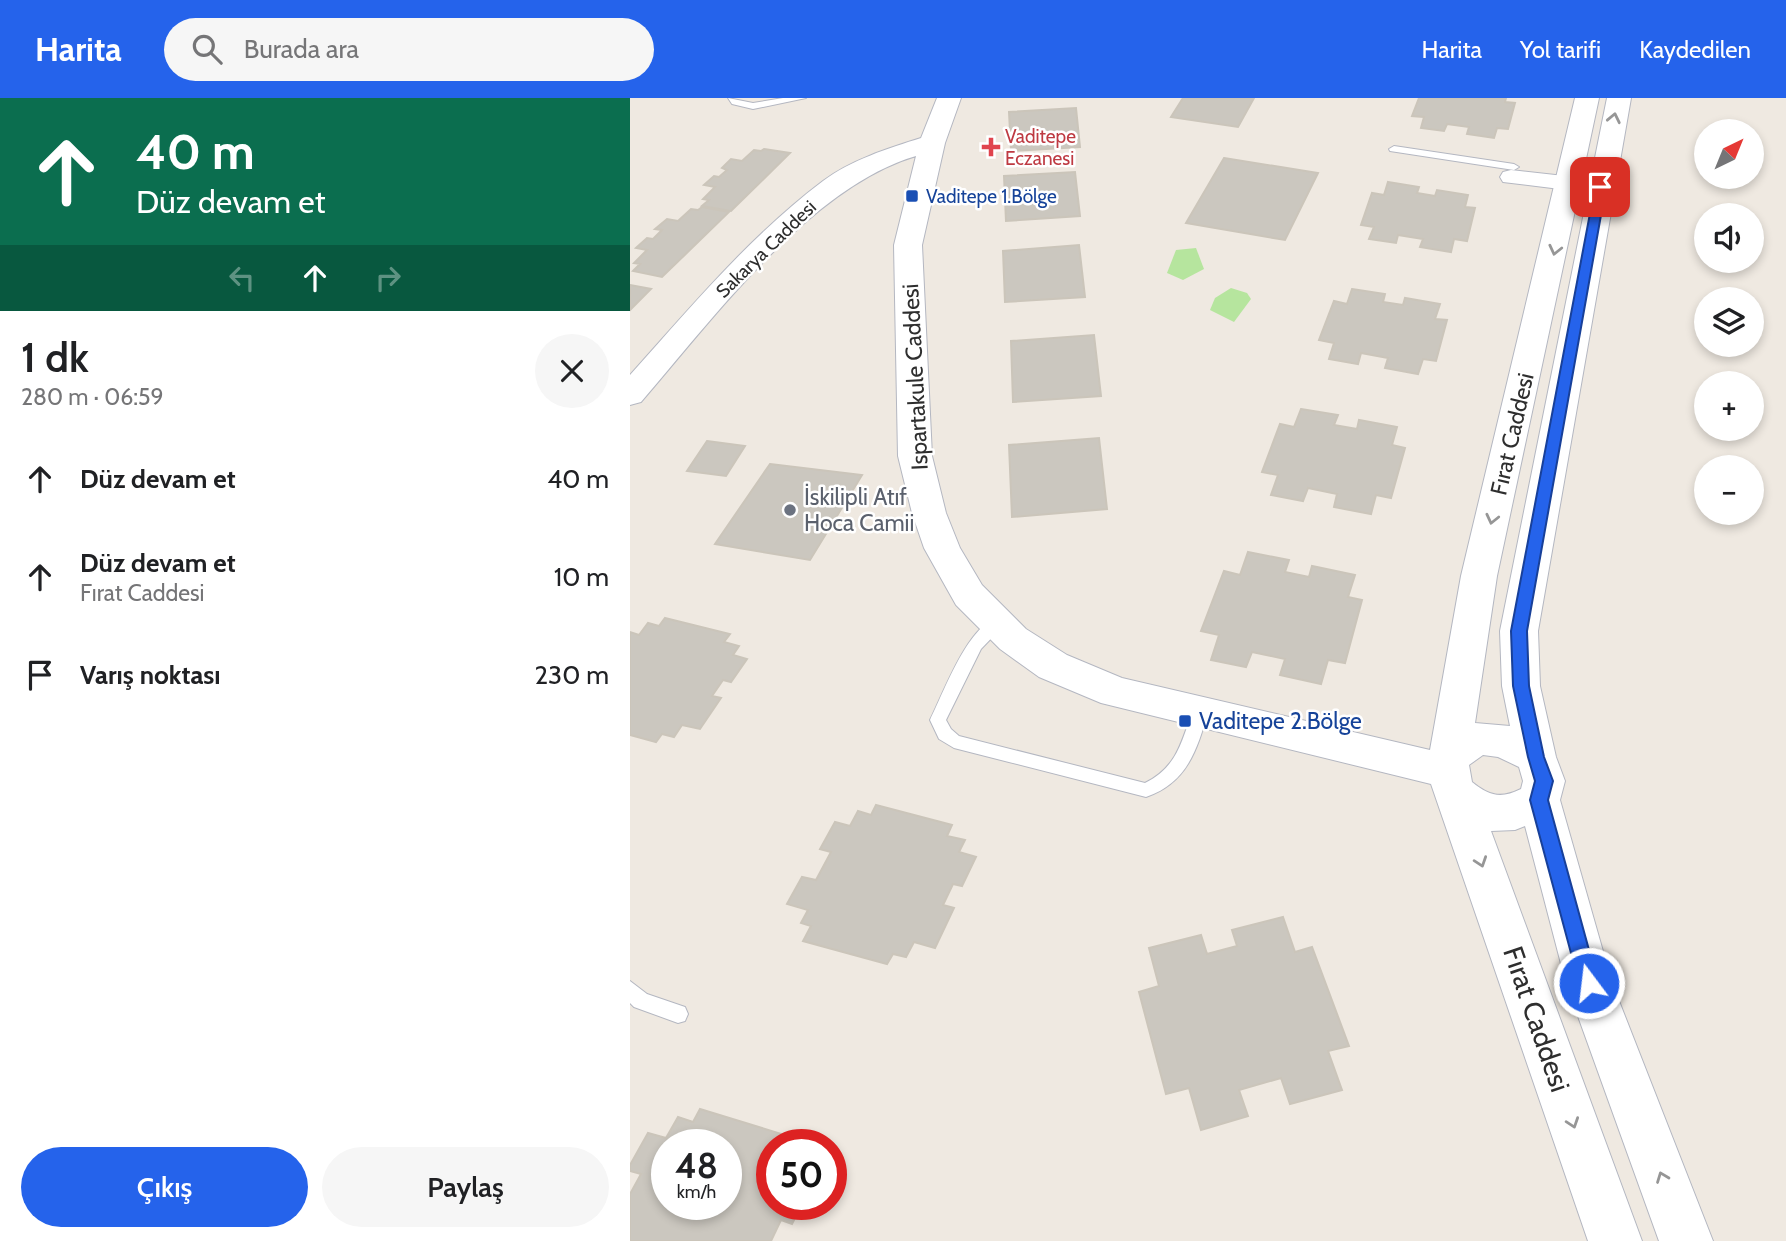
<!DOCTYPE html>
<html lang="tr">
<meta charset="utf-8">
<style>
:root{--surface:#fff;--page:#f6f6f6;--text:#202124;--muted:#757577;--accent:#2563eb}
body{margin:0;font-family:Cabin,sans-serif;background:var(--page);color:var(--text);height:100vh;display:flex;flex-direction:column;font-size:26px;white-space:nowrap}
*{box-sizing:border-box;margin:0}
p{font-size:23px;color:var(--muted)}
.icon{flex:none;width:38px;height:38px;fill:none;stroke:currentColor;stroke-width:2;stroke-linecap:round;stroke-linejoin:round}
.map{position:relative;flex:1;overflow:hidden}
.panel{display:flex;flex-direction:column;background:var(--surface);width:630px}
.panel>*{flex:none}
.guide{background:#0b6e4f;color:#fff;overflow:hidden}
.needle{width:46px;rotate:43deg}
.controls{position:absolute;left:1064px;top:21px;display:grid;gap:14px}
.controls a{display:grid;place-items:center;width:70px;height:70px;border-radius:50%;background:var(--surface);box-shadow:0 4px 10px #0003;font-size:35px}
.speed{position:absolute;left:21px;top:1031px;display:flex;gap:14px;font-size:35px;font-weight:700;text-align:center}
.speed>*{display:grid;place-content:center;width:91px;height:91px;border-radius:50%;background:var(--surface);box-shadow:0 4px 10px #0003;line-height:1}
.speed small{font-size:18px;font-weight:400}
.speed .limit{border:10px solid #d22;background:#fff;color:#111}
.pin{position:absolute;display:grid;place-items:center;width:60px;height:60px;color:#fff;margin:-30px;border-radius:14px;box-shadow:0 4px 10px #0006}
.me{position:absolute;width:77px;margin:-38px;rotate:345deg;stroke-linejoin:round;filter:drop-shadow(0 0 5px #0008)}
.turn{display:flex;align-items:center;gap:24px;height:147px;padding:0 21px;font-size:32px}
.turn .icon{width:91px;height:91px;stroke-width:2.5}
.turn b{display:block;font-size:49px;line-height:60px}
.lanes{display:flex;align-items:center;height:66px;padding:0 21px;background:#0003;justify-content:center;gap:35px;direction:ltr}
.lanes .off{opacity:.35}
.round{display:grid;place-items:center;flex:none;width:74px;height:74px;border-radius:37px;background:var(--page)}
.overview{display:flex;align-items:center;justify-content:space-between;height:119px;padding:0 21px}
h1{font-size:42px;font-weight:600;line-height:52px}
.button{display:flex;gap:14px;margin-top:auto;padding:14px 21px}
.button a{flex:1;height:80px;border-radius:42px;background:var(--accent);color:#fff;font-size:28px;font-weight:600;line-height:80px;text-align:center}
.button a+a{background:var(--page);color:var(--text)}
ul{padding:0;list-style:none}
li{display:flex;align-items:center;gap:21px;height:98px;padding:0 21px}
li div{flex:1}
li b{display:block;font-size:26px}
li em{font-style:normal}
header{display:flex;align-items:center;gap:42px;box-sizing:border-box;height:98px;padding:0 35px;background:var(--accent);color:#fff}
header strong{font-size:33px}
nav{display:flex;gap:38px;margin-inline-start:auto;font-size:24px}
.search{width:490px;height:63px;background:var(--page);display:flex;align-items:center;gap:18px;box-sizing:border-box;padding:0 24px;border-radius:38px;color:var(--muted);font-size:26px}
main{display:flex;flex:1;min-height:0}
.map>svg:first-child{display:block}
.green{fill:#b6e59e}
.building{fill:#cbc7bf;stroke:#cbc5ba;stroke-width:2;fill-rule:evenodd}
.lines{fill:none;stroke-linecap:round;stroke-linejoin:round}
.lane-casing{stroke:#b4b7c1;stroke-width:2}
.street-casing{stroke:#b4b7c1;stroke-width:2}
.secondary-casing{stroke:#b4b7c1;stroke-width:2}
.lane{fill:#fff;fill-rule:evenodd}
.street{fill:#fff;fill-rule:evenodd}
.secondary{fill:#fff;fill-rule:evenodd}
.oneway{stroke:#969696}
.route{fill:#2563eb;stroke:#184099;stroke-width:2}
.health-dot{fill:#e0444e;stroke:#fff;stroke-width:2.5}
.transit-dot{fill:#1a4fb4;stroke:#fff;stroke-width:2.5}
.worship-dot{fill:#6b7280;stroke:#fff;stroke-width:2.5}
.labels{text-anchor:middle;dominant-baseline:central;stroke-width:5;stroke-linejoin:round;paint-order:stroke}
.far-health-label{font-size:19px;fill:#be3a42;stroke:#fff;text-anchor:start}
.far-transit-label{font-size:19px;fill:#164399;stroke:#fff;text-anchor:start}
.far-street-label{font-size:19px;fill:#2e2e2e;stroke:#fff}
.street-label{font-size:23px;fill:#2e2e2e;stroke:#fff}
.worship-label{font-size:23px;fill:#5b616d;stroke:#fff;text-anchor:start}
.transit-label{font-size:23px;fill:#164399;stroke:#fff;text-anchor:start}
.near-street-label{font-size:28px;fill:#2e2e2e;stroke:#fff}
</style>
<header>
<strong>Harita</strong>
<div class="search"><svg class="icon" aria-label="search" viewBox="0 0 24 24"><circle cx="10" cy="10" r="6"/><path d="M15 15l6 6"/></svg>Burada ara</div>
<nav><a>Harita</a><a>Yol tarifi</a><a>Kaydedilen</a></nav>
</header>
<main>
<section class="panel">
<div class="guide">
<div class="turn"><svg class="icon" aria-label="ahead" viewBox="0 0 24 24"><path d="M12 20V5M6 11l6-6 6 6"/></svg><div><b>40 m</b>Düz devam et</div></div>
<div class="lanes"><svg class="icon off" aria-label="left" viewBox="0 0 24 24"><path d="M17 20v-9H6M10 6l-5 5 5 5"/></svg><svg class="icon" aria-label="ahead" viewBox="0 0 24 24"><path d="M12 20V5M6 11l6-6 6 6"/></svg><svg class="icon off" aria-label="right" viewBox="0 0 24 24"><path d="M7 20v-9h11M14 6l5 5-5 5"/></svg></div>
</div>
<div class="overview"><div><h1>1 dk</h1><p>280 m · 06:59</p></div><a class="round"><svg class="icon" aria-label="close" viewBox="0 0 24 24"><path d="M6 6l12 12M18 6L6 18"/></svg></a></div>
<ul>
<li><svg class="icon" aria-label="ahead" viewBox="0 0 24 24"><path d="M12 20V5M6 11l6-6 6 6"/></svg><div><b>Düz devam et</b></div><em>40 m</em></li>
<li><svg class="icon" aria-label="ahead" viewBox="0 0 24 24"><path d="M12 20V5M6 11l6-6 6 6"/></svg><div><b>Düz devam et</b><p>Fırat Caddesi</p></div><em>10 m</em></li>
<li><svg class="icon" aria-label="arrive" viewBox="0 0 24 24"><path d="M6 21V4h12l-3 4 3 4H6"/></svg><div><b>Varış noktası</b></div><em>230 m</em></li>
</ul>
<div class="button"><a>Çıkış</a><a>Paylaş</a></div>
</section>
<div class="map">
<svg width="1156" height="1143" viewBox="0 0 1156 1143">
<rect width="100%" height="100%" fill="#efe9e1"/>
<g class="green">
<polygon points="566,150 574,171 553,182 537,175 546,152"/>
<polygon points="601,190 617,195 621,201 604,224 580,212 585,200"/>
</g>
<g class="building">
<polygon points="553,0 624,0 608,29 541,19"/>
<polygon points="789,0 876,0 875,4 885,5 878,31 867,30 864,40 837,36 839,29 817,26 814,33 791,30 794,19 782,18"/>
<polygon points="446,10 450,49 381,53 379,14"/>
<polygon points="134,51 160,55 101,113 72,108 79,102 73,101 85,89 74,87 84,78 89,79 97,72 92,70 101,61 112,63 124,52 131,53"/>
<polygon points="594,60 688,75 655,142 556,125"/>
<polygon points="445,74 450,118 376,123 374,78"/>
<polygon points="758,84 789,89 787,95 805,98 807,92 838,97 835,109 845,110 837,143 824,141 821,154 790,149 793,141 768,137 766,145 739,141 744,129 731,127 742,95 754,97"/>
<polygon points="72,109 99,114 32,179 3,173 10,166 4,165 17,152 6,150 17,140 23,141 32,132 25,131 37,121 48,123 61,111 68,112"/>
<polygon points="449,147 455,199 375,204 373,153"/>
<polygon points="0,187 21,191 0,212"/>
<polygon points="722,191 755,196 753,204 773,207 775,200 810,206 805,221 817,222 806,263 793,261 788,276 755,270 758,260 731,255 728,266 699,261 704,245 689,242 704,203 717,206"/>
<polygon points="464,237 471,298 383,304 381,243"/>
<polygon points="671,311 708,317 704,327 727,331 729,322 767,329 762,347 775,350 761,400 746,397 741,416 704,409 707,396 678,390 673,403 641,397 648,377 632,374 650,326 664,329"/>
<polygon points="469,340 477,411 382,419 379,347"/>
<polygon points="77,343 115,348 96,378 57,373"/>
<polygon points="140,366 232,377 180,462 85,446"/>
<polygon points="618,454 659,462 655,474 679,479 682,468 725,477 718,499 732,502 715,565 698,562 691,586 650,577 655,561 622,554 616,569 581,562 589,537 571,533 594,473 610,477"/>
<polygon points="35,520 100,536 94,544 109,548 103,557 117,561 101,584 93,582 82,598 91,600 70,631 52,627 44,639 32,636 26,644 0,637 0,534 9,537 18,525 29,528"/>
<polygon points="246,707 322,727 317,738 335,742 329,754 346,759 332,788 323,786 313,807 324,810 305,850 284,844 276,859 263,856 257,866 173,843 181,828 171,825 178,812 157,806 172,779 186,782 201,754 190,751 205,724 220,728 228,713 241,717"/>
<polygon points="653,819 665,854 682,849 719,948 698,953 712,992 660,1006 651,980 609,992 618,1018 571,1032 559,990 536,996 509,894 529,888 519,850 571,837 577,856 607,848 602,832"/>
<path d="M 70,1011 L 158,1038 L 154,1046 L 142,1046 L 142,1106 L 172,1106 L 162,1126 L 151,1122 L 141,1143 L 0,1143 L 0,1096 L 11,1076 L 0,1073 L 0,1067 L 18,1035 L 36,1040 L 48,1019 L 63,1024 ZM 37,1046 L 96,1046 L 96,1106 L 37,1106 Z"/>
</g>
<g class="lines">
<g class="lane-casing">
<g id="lane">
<polygon points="98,0 123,5 153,0 176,0 123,11 102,6"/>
<polygon points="764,48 884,66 889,69 884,72 760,53 759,51"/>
<path d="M 368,519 L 376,525 L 351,551 L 316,622 L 321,631 L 329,638 L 515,685 C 546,670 552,644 562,614 L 564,609 L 576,609 L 578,614 C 567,652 557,685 516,699 L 324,650 L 309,641 L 300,622 C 314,594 337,529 368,519 Z"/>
<polygon points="0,883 17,896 55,909 58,916 55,923 48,925 4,909 0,905"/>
</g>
</g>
<g class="street-casing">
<polygon id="street" points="881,72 970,82 978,84 981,89 978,94 970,96 873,84 870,79 873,74"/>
</g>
<g class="secondary-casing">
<path id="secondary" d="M 307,0 L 331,0 L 315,45 L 292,147 L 302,358 L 316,415 L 330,450 L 352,487 L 396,531 L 437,557 L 492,580 L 800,652 L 831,478 L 945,0 L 969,0 L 867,478 L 845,625 L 880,628 L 872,588 L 870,533 L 977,0 L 1001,0 L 908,533 L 910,588 L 926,659 L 935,683 L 930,702 L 982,885 L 1083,1143 L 1029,1143 L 936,885 L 895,728 L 885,732 L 861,733 L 1012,1143 L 958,1143 L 801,686 L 471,605 L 409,579 L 370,551 L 326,507 L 294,450 L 282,415 L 268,358 L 264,147 L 286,58 C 180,89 82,222 11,304 L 0,307 L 0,277 C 61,209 120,138 193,83 C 221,62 259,50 291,40 ZM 853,657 L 868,659 L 889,669 L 893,683 L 891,691 C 871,701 859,698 842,684 L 839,667 Z"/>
</g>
<use href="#lane" class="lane"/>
<use href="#street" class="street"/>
<use href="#secondary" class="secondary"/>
</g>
<defs><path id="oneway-chevron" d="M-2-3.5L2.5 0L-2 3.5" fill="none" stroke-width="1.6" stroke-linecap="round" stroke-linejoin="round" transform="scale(1.75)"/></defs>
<g class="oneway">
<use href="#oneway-chevron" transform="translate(984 20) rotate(-78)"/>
<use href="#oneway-chevron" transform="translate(925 152) rotate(103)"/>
<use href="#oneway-chevron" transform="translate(862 421) rotate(103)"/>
<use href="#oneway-chevron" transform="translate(851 764) rotate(71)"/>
<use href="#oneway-chevron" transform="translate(943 1025) rotate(71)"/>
<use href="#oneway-chevron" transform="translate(1032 1079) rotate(-111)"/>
</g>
<polygon class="route" points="970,85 976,89 897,533 899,588 914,659 923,683 918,702 968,885 965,891 959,894 952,891 949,885 900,702 905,683 898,659 883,588 881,533 965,89"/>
<path class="health-dot" d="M357.5 38.5h7v7h7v7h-7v7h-7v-7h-7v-7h7z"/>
<g class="transit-dot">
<rect x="275" y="91" width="14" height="14" rx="3.5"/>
<rect x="548" y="616" width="14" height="14" rx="3.5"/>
</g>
<circle class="worship-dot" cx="160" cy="412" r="7"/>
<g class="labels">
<g class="far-health-label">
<text x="375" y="38">Vaditepe<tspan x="375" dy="22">Eczanesi</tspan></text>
</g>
<g class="far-transit-label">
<text x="296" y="98">Vaditepe 1.Bölge</text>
</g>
<g class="far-street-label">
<text transform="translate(136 151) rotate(-44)">Sakarya Caddesi</text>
</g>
<g class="street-label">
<text transform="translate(285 279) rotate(-93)">Ispartakule Caddesi</text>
<text transform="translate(882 336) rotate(-77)">Fırat Caddesi</text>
</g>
<g class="worship-label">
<text x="174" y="399">İskilipli Atıf<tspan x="174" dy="26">Hoca Camii</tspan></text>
</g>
<g class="transit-label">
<text x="569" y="623">Vaditepe 2.Bölge</text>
</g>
<g class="near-street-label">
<text transform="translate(907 921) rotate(71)">Fırat Caddesi</text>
</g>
</g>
</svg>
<div class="controls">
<a><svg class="needle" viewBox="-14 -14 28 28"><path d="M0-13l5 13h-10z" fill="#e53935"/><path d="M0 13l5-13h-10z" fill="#757577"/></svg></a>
<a><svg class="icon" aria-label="sound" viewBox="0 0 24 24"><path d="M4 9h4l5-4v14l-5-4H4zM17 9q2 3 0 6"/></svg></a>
<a><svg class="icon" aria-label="layers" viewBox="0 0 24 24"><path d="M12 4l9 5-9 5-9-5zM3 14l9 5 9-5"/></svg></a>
<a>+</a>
<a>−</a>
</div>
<div class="speed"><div>48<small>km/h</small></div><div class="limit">50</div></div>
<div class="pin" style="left:970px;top:89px;background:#d93025"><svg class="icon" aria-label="arrive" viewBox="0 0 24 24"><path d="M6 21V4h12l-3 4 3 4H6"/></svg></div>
<svg class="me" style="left:959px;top:885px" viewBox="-20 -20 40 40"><circle r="17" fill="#2563eb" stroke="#fff" stroke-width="3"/><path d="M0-11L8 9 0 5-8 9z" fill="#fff"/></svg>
</div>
</main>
